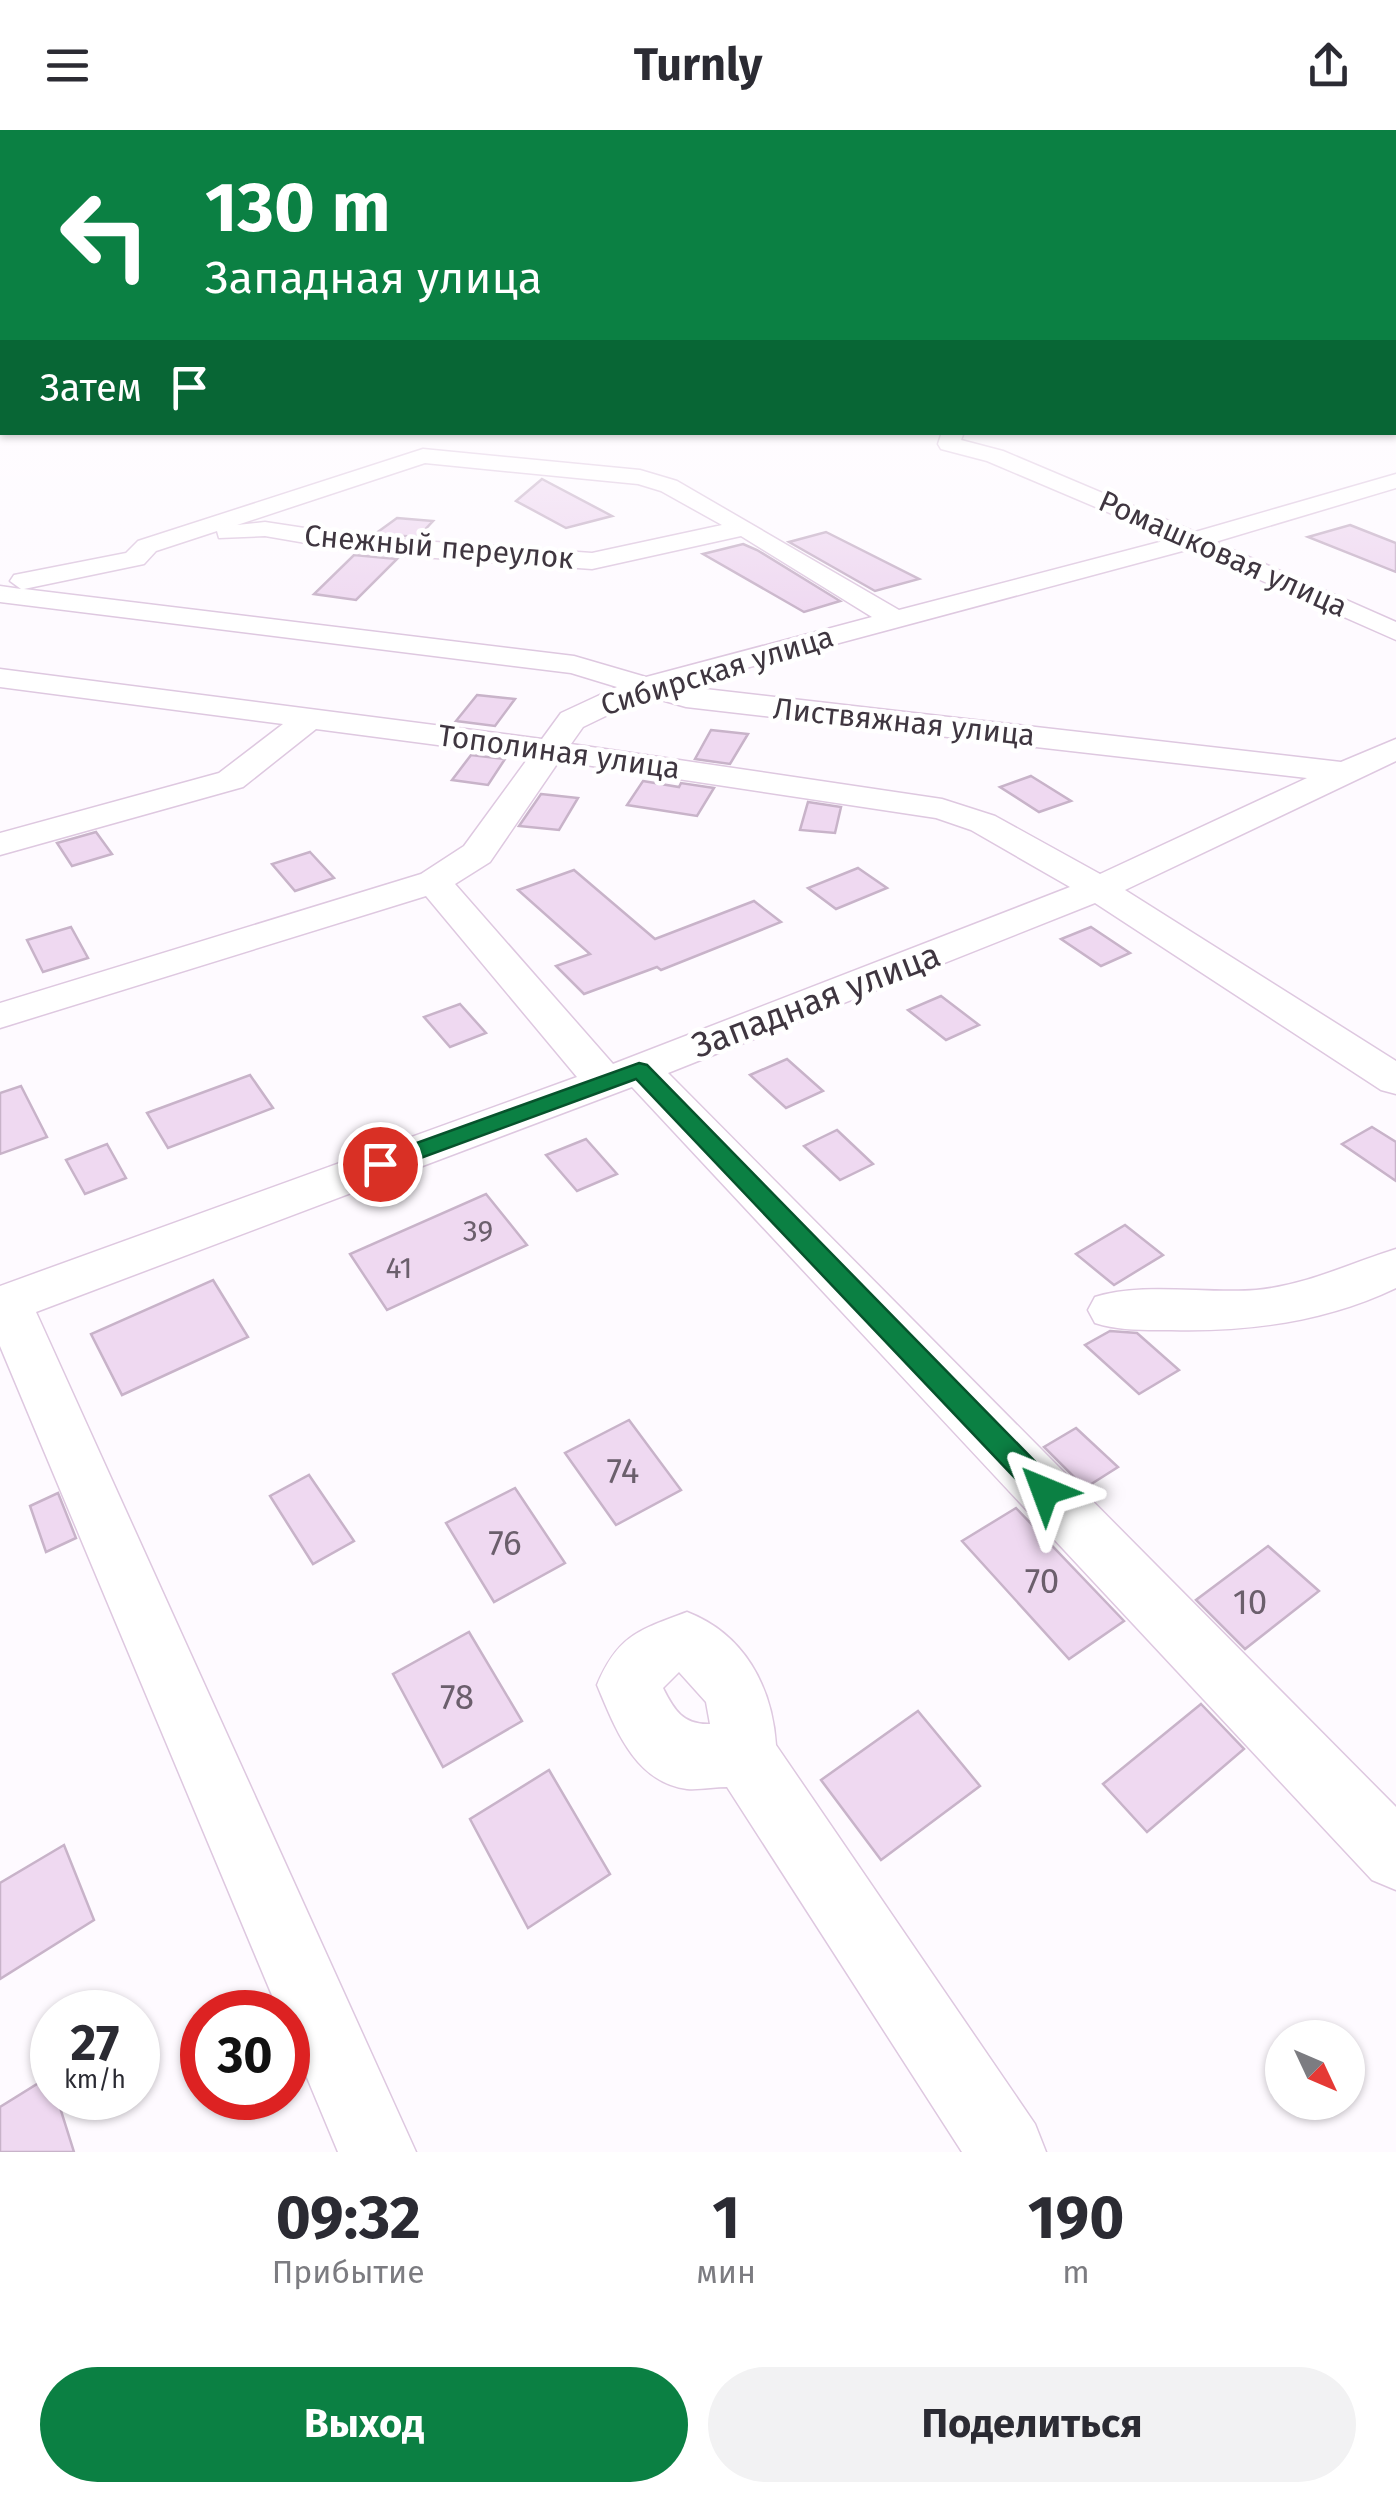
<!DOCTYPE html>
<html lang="ru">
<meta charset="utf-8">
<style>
:root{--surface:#fff;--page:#f2f2f3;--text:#2b2b33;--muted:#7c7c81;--accent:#0b8043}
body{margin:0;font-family:"Fira Sans",sans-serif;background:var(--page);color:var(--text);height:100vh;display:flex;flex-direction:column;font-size:38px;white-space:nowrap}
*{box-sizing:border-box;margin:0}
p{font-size:32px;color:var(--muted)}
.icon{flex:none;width:55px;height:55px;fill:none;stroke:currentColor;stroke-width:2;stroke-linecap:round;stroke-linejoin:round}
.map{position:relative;height:2022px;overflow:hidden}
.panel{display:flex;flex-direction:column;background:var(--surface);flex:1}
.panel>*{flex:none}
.top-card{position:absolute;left:0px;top:0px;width:1398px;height:305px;box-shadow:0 2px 8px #0004;background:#0b8043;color:#fff;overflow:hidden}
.needle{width:65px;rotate:134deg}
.tools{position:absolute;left:1265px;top:1890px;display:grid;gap:20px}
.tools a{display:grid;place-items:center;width:100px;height:100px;border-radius:50%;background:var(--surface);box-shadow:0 2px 8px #0004;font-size:50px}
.speed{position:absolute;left:30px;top:1860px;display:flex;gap:20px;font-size:50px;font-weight:700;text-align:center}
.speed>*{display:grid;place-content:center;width:130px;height:130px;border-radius:50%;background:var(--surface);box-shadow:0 2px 8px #0004;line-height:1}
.speed small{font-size:25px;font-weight:400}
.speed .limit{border:15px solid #d22;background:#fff;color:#111}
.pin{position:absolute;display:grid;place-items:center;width:85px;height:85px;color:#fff;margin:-42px;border:5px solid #fff;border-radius:50%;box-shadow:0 2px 10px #0007}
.me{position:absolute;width:110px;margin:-55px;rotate:316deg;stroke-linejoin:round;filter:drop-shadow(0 0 8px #0008)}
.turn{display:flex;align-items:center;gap:35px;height:210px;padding:0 40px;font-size:45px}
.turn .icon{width:130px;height:130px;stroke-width:2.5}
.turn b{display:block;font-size:70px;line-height:85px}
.then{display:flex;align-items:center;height:95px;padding:0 40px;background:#0003;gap:20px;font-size:38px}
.eta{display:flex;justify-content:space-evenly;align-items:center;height:170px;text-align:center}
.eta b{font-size:60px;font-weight:700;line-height:70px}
.button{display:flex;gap:20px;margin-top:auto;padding:20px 40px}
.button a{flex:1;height:115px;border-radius:60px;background:var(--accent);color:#fff;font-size:40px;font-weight:700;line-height:115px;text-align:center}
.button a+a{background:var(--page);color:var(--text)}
header{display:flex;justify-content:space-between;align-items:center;height:130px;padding:0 40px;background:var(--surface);font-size:45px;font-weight:700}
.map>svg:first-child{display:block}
.building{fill:#efd9f1;stroke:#c8b3c9;stroke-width:2.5}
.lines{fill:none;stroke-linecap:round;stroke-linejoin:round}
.minor-casing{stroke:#dec8e0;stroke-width:3}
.minor{fill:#fff;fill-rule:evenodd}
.route{fill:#0b8043;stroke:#07532c;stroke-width:2.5}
.labels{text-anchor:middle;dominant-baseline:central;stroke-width:9;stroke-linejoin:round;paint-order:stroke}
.far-street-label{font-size:30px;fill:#3f3640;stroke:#fff}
.number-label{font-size:30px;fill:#6b5f6c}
.street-label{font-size:35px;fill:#3f3640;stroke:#fff}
.near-number-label{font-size:35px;fill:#6b5f6c}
</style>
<header><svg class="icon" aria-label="menu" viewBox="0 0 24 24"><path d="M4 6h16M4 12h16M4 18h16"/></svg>Turnly<svg class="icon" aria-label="share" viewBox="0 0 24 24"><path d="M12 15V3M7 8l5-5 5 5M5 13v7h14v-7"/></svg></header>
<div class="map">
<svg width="1396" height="2022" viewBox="0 0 1396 2022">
<rect width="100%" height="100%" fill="#fefaff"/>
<g class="building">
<polygon points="542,349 612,386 566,398 516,371"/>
<polygon points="397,388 433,391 418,407 375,404"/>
<polygon points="1350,395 1396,413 1396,442 1308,407"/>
<polygon points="826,402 919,449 875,461 789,412"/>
<polygon points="743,414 757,420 840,471 804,482 703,424"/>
<polygon points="354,425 397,429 356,470 314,464"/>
<polygon points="477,565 515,569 495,596 456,591"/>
<polygon points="711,600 748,604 730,634 695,629"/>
<polygon points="471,625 505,629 488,655 452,650"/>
<polygon points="1031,646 1071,671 1039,682 1000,657"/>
<polygon points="643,651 679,657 681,653 714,658 697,686 627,675"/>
<polygon points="541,664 578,668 559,700 519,696"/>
<polygon points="808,672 841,677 835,703 800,700"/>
<polygon points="96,702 112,724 72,736 57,713"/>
<polygon points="310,722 334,748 295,761 272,734"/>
<polygon points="858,738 887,758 836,779 808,758"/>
<polygon points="574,740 655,809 754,771 781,792 661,840 657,837 584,864 556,836 590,824 518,760"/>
<polygon points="71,797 88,828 43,842 27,810"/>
<polygon points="1091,797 1130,823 1101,836 1061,809"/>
<polygon points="941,866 979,895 946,910 908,880"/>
<polygon points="460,874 486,903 450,917 424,887"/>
<polygon points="787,929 823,961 786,978 750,945"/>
<polygon points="250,945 273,978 168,1018 147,983"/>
<polygon points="21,956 47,1007 0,1024 0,963"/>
<polygon points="1372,997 1396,1012 1396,1051 1342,1014"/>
<polygon points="837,1000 873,1034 840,1050 804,1016"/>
<polygon points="586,1009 617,1044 577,1061 546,1025"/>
<polygon points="107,1014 126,1048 85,1064 66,1030"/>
<polygon points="486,1064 527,1115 387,1180 350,1124"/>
<polygon points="1125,1095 1163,1125 1114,1155 1076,1124"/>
<polygon points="213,1150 248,1207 122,1265 91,1204"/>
<polygon points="1110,1201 1137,1203 1179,1240 1139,1264 1085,1215"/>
<polygon points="629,1290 681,1360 616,1395 565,1323"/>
<polygon points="1076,1298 1118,1337 1085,1358 1044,1317"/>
<polygon points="309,1345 354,1411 313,1434 270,1366"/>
<polygon points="515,1358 565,1433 494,1472 446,1393"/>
<polygon points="58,1363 76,1408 46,1422 30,1376"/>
<polygon points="1016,1378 1124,1491 1069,1529 962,1411"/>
<polygon points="1268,1416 1319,1461 1245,1519 1196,1470"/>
<polygon points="469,1502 522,1591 443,1637 393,1544"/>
<polygon points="1201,1574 1244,1619 1147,1702 1103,1654"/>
<polygon points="918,1581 980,1656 881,1730 821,1650"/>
<polygon points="549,1640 610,1744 528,1798 470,1689"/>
<polygon points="64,1715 94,1790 0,1849 0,1753"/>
<polygon points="50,1946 52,1968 57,1968 74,2022 0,2022 0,1977"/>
</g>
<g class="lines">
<g class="minor-casing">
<g id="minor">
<rect x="1395" y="209" width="1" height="12"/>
<rect x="1395" y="275" width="1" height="12"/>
<path d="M 942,302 L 964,302 L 961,310 L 1003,321 L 1195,402 L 1396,344 L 1396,358 L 1215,412 L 1396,492 L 1396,510 L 1190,419 L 679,556 L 1341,632 L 1396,609 L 1396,631 L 1125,760 L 1396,931 L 1396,964 L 1381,960 L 1095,773 L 668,943 L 1396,1677 L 1396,1760 L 1372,1750 L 632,957 L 36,1182 L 416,2022 L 338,2022 L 288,1902 L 288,1882 L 279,1882 L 0,1216 L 0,1156 L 577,947 L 426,766 L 0,898 L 0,873 L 421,744 L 464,716 L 529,627 L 316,599 L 243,657 L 0,725 L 0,703 L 219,643 L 283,594 L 0,557 L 0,539 L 542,609 L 561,583 L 617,557 L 571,543 L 0,472 L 0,456 L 21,459 L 10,451 L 14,445 L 126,423 L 138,411 L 423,319 L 640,340 L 677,351 L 899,480 L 1171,409 L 987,331 L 941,319 L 938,314 ZM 425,333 L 638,354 L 661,361 L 722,395 L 592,423 L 364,407 L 265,392 L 237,395 ZM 217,401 L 219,408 L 265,406 L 364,423 L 592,439 L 741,406 L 872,487 L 646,547 L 574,526 L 24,459 L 144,434 L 156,421 ZM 647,566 L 686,577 L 1307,648 L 1100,744 L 995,686 L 942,669 L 571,614 L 583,597 ZM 559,631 L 936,688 L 971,700 L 1070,757 L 613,934 L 455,754 L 490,732 Z"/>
<path d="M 1396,1119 L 1396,1158 C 1325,1192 1249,1202 1171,1200 C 1145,1200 1120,1201 1095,1193 L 1088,1180 L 1095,1167 C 1141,1152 1206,1164 1256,1160 C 1307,1155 1348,1134 1396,1119 Z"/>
<path d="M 687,1482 C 744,1504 772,1556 776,1615 L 1035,1994 L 1046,2022 L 962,2022 L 727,1657 C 715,1657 700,1660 687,1659 C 634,1652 615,1597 597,1555 C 618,1505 639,1500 687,1482 ZM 679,1542 L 706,1572 L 710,1594 C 683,1595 674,1580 663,1558 Z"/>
</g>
</g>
<use href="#minor" class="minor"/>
</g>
<linearGradient id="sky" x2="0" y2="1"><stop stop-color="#9da5e0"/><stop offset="0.42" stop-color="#fffdff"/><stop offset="1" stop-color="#fffdff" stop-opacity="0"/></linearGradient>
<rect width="1396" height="487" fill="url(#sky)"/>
<polygon class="route" points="639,933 647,935 1055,1352 1059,1361 1055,1369 1045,1373 1035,1369 636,949 388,1040 372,1040 369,1034 372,1029"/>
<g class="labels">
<g class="far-street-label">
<text transform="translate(439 417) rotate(5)">Снежный переулок</text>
<text transform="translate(1223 424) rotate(24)">Ромашковая улица</text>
<text transform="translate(717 541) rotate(-17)">Сибирская улица</text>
<text transform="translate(904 592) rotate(6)">Листвяжная улица</text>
<text transform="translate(559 622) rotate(8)">Тополиная улица</text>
</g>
<g class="number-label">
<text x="478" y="1101">39</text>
<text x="399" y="1138">41</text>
</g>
<g class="street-label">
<text transform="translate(816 870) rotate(-21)">Западная улица</text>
</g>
<g class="near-number-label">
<text x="623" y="1341">74</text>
<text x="505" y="1413">76</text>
<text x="1042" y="1451">70</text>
<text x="1250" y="1472">10</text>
<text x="457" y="1567">78</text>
</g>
</g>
</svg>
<div class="tools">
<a><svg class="needle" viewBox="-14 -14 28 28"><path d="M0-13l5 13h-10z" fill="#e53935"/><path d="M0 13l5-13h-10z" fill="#7c7c81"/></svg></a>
</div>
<div class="speed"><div>27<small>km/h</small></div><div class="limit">30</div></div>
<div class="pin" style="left:380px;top:1034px;background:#d93025"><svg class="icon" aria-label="arrive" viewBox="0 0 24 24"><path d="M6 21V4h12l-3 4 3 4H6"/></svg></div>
<svg class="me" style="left:1045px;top:1361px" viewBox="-20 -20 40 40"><path d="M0-17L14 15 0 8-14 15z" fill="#0b8043" stroke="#fff" stroke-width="4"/></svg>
<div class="top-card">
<div class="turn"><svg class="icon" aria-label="left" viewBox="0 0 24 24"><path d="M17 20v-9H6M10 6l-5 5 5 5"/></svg><div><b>130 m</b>Западная улица</div></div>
<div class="then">Затем<svg class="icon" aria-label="arrive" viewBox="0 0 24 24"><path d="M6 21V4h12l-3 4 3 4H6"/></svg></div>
</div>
</div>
<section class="panel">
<div class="eta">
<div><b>09:32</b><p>Прибытие</p></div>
<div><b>1</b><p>мин</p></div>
<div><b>190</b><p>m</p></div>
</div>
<div class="button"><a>Выход</a><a>Поделиться</a></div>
</section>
